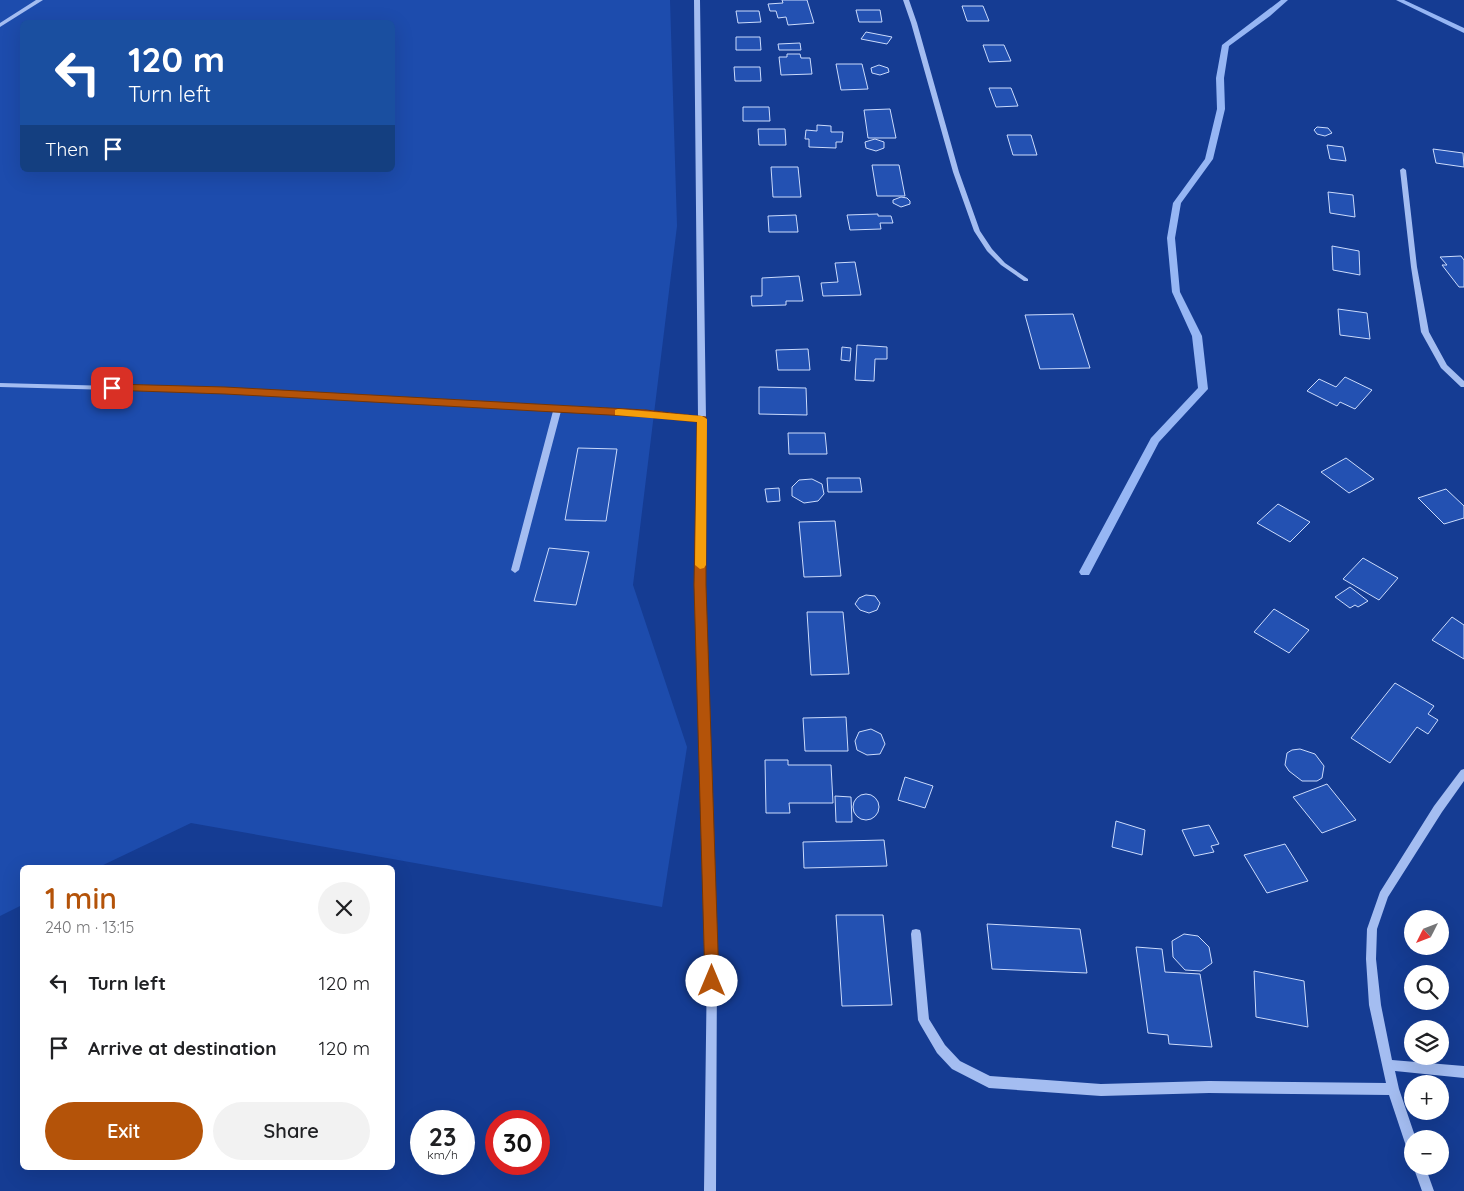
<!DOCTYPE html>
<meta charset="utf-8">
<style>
:root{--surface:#fff;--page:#f2f2f2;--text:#202124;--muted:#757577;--accent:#b45309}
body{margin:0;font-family:Quicksand,sans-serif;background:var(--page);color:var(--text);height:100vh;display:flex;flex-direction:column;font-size:19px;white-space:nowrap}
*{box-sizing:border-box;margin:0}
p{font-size:16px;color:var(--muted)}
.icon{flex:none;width:28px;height:28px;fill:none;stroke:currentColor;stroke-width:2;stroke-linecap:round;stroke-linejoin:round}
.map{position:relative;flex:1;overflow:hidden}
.drawer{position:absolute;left:20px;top:865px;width:375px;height:305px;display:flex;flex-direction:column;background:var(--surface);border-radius:8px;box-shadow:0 5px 20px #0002}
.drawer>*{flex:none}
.banner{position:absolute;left:20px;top:20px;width:375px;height:152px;border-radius:8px;box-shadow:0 5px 20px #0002;background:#1a4fa0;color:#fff;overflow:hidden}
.needle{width:32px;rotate:228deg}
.controls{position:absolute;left:1404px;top:910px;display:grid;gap:10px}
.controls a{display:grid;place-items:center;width:45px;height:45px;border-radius:50%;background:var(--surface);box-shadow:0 5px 20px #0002;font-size:25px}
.speed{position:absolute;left:410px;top:1110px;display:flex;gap:10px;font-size:25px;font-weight:700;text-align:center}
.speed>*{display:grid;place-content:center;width:65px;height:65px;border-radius:50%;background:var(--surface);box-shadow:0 5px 20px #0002;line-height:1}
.speed small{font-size:12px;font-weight:400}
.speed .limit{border:8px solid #d22;background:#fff;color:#111}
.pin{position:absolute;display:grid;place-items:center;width:42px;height:42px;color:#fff;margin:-21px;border-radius:10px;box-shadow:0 2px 8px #0006}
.me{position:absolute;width:55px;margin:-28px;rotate:0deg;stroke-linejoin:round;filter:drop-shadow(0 0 4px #0008)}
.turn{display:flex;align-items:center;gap:18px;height:105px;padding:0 25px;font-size:22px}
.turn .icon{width:65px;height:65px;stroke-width:2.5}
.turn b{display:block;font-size:35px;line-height:42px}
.then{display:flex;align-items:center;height:48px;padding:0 25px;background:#0003;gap:10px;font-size:19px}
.round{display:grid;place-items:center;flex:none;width:52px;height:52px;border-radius:26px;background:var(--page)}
.overview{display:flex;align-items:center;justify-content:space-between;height:85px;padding:0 25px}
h1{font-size:30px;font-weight:600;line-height:38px;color:var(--accent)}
.button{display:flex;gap:10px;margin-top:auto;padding:10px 25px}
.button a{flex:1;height:58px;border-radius:30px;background:var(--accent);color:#fff;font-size:20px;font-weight:600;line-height:58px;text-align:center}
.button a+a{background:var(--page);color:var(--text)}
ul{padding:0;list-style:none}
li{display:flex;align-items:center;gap:15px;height:65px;padding:0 25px}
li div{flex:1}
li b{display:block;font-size:19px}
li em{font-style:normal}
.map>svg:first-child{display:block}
.green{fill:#1d4cad;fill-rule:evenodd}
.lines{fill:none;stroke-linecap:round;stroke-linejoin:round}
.stream{fill:#96b6f4;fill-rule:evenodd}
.building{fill:#2351b2;stroke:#cbdbfc}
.minor{fill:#a4bdf1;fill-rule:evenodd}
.route{fill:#b45309;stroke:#753606}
.slow{fill:#f59e0b}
</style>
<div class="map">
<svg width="1464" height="1191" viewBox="0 0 1464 1191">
<rect width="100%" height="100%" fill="#153c93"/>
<path class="green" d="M 0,0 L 670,0 L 677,226 L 633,585 L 687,747 L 662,907 L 191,823 L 99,867 L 22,868 L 22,905 L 0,916 ZM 22,22 L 392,22 L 392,170 L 22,170 Z"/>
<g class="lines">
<g class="stream">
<polygon points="1281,0 1288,0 1270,16 1229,46 1224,78 1225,109 1213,159 1181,203 1175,238 1180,292 1202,336 1208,389 1159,442 1089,575 1081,575 1079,572 1151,438 1198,388 1192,336 1172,292 1167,238 1173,203 1205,159 1217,109 1216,78 1222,45"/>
<polygon points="1396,0 1404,0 1464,28 1464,33"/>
</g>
</g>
<g class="building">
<polygon points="782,0 807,0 814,23 788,25 786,17 778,18 776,11 770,11 768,4 783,3"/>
<polygon points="962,6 983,6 989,21 967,21"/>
<polygon points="856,10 880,10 882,22 859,22"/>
<polygon points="736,11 759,11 761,22 738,23"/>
<polygon points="866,32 892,37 887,44 861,39"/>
<polygon points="736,37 760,37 761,50 736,50"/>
<polygon points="800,43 801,50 779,50 778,44"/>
<polygon points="983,45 1004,45 1011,61 989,62"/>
<polygon points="787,54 800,54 801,58 810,58 812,74 781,75 779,57 787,57"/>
<polygon points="836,64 862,64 868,89 841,90"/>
<polygon points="879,65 888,68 889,72 880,75 872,73 871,68"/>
<polygon points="734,67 760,67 761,81 735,81"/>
<polygon points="989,88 1011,88 1018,106 996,107"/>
<polygon points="743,107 769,107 770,121 743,121"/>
<polygon points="890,109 896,138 868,138 864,110"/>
<polygon points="817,125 831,126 831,132 843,132 842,142 836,142 836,148 809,147 809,139 805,139 806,130 817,131"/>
<polygon points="1317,127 1328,128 1332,133 1325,136 1317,134 1314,130"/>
<polygon points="758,129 785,129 786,145 759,145"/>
<polygon points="1007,135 1031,135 1037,155 1013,155"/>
<polygon points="875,139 884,142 884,148 876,151 866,148 865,142"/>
<polygon points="1327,145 1343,147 1346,161 1330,159"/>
<polygon points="1433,149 1463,153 1464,167 1436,163"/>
<polygon points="872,165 899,165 905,196 877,196"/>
<polygon points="771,167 798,167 801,197 773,197"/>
<polygon points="1328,192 1353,195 1355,217 1330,213"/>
<polygon points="901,197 907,198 910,201 910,204 901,207 893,203 893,200"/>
<polygon points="878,214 878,216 891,216 893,223 880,223 881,229 850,230 847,215"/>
<polygon points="796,215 798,232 769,232 768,216"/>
<polygon points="1332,246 1359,251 1360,275 1333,270"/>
<polygon points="1461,256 1464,260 1464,287 1459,287 1442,265 1447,265 1440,257"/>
<polygon points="855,262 861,295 823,296 821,283 838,282 835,263"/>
<polygon points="799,276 803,301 786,301 786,305 752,306 751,296 762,296 762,278"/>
<polygon points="1338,309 1367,313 1370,339 1340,335"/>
<polygon points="1073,314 1090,368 1040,369 1025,315"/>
<polygon points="857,345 887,347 887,359 875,359 874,381 855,380"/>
<polygon points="842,347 851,348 850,361 841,360"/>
<polygon points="808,349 810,370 778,370 776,350"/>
<polygon points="1345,377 1372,390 1355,409 1340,402 1337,406 1307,391 1319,379 1336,387"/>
<polygon points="759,387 806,388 807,415 759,414"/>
<polygon points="788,433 825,433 827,454 789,454"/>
<polygon points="578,448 617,449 606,521 565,520"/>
<polygon points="1346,458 1374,479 1349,493 1321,472"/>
<polygon points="827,478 860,478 862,492 828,492"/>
<polygon points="812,479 822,484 824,494 818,501 804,503 792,496 792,487 799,480"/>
<polygon points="779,488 780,501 767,502 765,489"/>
<polygon points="1446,489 1464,506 1464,518 1444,524 1418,498"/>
<polygon points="1278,504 1310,522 1290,542 1257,523"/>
<polygon points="835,521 841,576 804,577 799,522"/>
<polygon points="549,548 589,552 576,605 534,601"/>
<polygon points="1363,558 1398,578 1379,600 1343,579"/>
<polygon points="1350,587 1368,601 1358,607 1355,605 1350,608 1335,597"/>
<polygon points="866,595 875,596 880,603 877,610 869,613 860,610 855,604 859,598"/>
<polygon points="1274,609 1309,630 1289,653 1254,632"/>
<polygon points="807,612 843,612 849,674 811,675"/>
<polygon points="1452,617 1464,625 1464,659 1432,640"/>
<polygon points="1395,683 1434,706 1428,714 1438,720 1428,734 1417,727 1390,763 1351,738"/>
<polygon points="846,717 848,751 805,751 803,718"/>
<polygon points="871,729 881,734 885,744 880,754 867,755 857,750 855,741 859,732"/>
<polygon points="1300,749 1315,754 1324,766 1322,778 1317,781 1302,781 1289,771 1285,765 1287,753 1292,750"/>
<polygon points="765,760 788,760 788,765 831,765 833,803 789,803 790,813 766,813"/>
<polygon points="905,777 933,786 925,808 898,800"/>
<polygon points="1327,784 1356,820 1322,833 1293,797"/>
<circle cx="866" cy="807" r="13"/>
<polygon points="835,796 851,797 852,822 836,822"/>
<polygon points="1116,821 1145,830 1142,855 1112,847"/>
<polygon points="1209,825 1219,844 1211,846 1214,852 1194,856 1182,830"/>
<polygon points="884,840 887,866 804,868 803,842"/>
<polygon points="1285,844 1308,881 1267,893 1244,855"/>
<polygon points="836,915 883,915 892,1005 842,1006"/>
<polygon points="987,924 1080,929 1087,973 992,969"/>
<polygon points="1184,934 1198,936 1209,947 1212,963 1201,971 1185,970 1173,957 1172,941"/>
<polygon points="1136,947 1162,949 1165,972 1200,974 1212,1047 1169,1044 1168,1035 1148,1033"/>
<polygon points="1254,971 1304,981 1308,1027 1256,1017"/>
</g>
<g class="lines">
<g class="minor">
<polygon points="36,0 43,0 0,27 0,23"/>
<polygon points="694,0 700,0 706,419 704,585 717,962 716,1191 704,1191 707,962 696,585 698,421 646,416 561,411 519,570 515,573 511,570 553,411 225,393 0,387 0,383 225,389 646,410 698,416"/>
<polygon points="903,0 909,0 917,23 959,172 980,231 992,249 1005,263 1028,279 1028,281 1024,281 1001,265 987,251 974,231 953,172 911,23"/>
<polygon points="1403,168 1406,170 1417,267 1429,332 1447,365 1464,381 1464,387 1461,387 1441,368 1421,332 1411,267 1400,170"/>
<polygon points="1464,769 1464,781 1442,812 1388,897 1377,929 1376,959 1381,1005 1392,1060 1464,1066 1464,1078 1395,1071 1399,1089 1416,1139 1412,1139 1412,1152 1408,1150 1406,1146 1389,1095 1209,1093 1101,1096 989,1088 952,1069 937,1053 920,1024 918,1020 911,934 912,930 916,929 920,930 921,934 929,1019 945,1045 960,1061 990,1076 1101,1084 1209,1081 1386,1083 1369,1005 1366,959 1367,929 1380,892 1434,806 1461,770"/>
<polygon points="1413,1166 1425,1166 1434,1191 1422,1191"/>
</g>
</g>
<polygon class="route" points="112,384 225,387 646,410 706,417 706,585 719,981 717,986 712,988 707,986 705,981 694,585 697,422 646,417 225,394 109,390 109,385"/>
<polygon class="slow" points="618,409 702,416 707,419 706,565 704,568 700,569 695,565 697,422 615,415 615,410"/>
</svg>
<div class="controls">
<a><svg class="needle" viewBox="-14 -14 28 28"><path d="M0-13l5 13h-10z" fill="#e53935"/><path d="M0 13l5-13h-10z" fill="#757577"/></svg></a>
<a><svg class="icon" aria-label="search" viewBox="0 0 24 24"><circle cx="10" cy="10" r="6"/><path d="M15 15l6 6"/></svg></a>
<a><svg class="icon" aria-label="layers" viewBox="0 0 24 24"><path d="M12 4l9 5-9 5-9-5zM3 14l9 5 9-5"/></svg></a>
<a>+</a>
<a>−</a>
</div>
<div class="speed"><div>23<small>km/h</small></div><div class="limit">30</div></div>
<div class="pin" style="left:112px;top:388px;background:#d93025"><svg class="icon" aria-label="arrive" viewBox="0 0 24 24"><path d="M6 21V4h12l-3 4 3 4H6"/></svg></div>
<svg class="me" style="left:712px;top:981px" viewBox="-20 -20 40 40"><circle r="19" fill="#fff"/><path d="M0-13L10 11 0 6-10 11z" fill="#b45309"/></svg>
<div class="banner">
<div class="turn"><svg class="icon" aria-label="left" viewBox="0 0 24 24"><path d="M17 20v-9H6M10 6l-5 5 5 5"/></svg><div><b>120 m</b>Turn left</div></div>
<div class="then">Then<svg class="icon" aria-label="arrive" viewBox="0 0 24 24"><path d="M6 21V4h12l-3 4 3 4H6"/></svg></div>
</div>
<section class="drawer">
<div class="overview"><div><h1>1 min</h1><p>240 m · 13:15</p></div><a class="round"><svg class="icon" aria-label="close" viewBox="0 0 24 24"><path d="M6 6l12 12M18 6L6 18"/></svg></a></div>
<ul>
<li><svg class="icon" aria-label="left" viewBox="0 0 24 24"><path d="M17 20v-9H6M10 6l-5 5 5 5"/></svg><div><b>Turn left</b></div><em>120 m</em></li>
<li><svg class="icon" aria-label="arrive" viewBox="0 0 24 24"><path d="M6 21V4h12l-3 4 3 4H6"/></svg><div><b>Arrive at destination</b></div><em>120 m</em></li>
</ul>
<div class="button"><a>Exit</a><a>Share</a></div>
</section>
</div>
